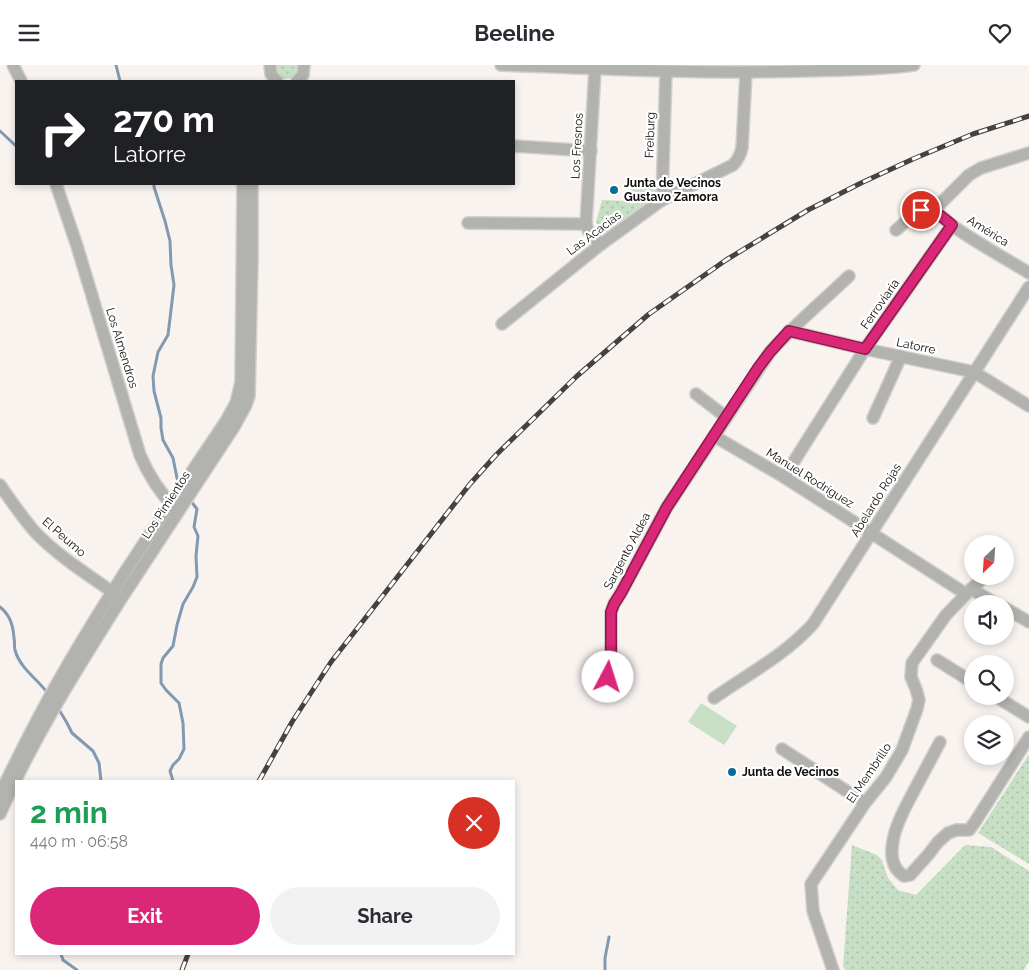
<!DOCTYPE html>
<meta charset="utf-8">
<style>
:root{--surface:#fff;--page:#f2f2f3;--text:#2b2b33;--muted:#7c7c81;--accent:#db2777}
body{margin:0;font-family:Raleway,sans-serif;background:var(--page);color:var(--text);height:100vh;display:flex;flex-direction:column;font-size:19px;white-space:nowrap}
*{box-sizing:border-box;margin:0}
p{font-size:16px;color:var(--muted)}
.icon{flex:none;width:28px;height:28px;fill:none;stroke:currentColor;stroke-width:2;stroke-linecap:round;stroke-linejoin:round}
.map{position:relative;flex:1;overflow:hidden}
.drawer{position:absolute;left:15px;top:715px;width:500px;height:175px;display:flex;flex-direction:column;background:var(--surface);border-radius:0px;box-shadow:0 2px 8px #0003}
.drawer>*{flex:none}
.banner{position:absolute;left:15px;top:15px;width:500px;height:105px;border-radius:0px;box-shadow:0 2px 8px #0003;background:#202124;color:#fff;overflow:hidden}
.needle{width:32px;rotate:205deg}
.buttons{position:absolute;left:964px;top:470px;display:grid;gap:10px}
.buttons a{display:grid;place-items:center;width:50px;height:50px;border-radius:50%;background:var(--surface);box-shadow:0 2px 8px #0003;font-size:25px}
.pin{position:absolute;display:grid;place-items:center;width:42px;height:42px;color:#fff;margin:-21px;border:2px solid #fff;border-radius:50%;box-shadow:0 1px 5px #0007}
.me{position:absolute;width:55px;margin:-28px;rotate:5deg;stroke-linejoin:round;filter:drop-shadow(0 0 4px #0008)}
.turn{display:flex;align-items:center;gap:18px;height:105px;padding:0 15px;font-size:22px}
.turn .icon{width:65px;height:65px;stroke-width:2.5}
.turn b{display:block;font-size:35px;line-height:42px}
.round{display:grid;place-items:center;flex:none;width:52px;height:52px;border-radius:26px;background:var(--page)}
.summary{display:flex;align-items:center;justify-content:space-between;height:85px;padding:0 15px}
h1{font-size:30px;font-weight:700;line-height:38px;color:#1e9e55}
.cta{display:flex;gap:10px;margin-top:auto;padding:10px 15px}
.cta a{flex:1;height:58px;border-radius:30px;background:var(--accent);color:#fff;font-size:20px;font-weight:700;line-height:58px;text-align:center}
.cta a+a{background:var(--page);color:var(--text)}
header{display:flex;justify-content:space-between;align-items:center;height:65px;padding:0 15px;background:var(--surface);font-size:22px;font-weight:700}
.map>svg:first-child{display:block}
.green{fill:url(#green-dots)}
.pitch{fill:#c7e0c5}
.lines{fill:none;stroke-linecap:round;stroke-linejoin:round}
.stream{stroke:#8199b1;stroke-width:3}
.street-casing{stroke:#d3cecb;stroke-width:14}
.street{stroke:#b2b2af;stroke-width:11}
.rail-casing{stroke:#454241;stroke-width:5}
.rail{stroke:#fff;stroke-width:3;stroke-dasharray:9;stroke-linecap:butt}
.route-casing{stroke:#8e194d;stroke-width:12}
.route{stroke:#db2777;stroke-width:9}
.poi-dot{fill:#076c9a;stroke:#fff;stroke-width:2}
.labels{text-anchor:middle;dominant-baseline:central;stroke-width:4.5;stroke-linejoin:round;paint-order:stroke}
.street-label{font-size:12px;fill:#0e0c0b;stroke:#fff}
.poi-label{font-size:12px;font-weight:bold;fill:#0e0c0b;stroke:#fff;text-anchor:start}
</style>
<header><svg class="icon" aria-label="menu" viewBox="0 0 24 24"><path d="M4 6h16M4 12h16M4 18h16"/></svg>Beeline<svg class="icon" aria-label="heart" viewBox="0 0 24 24"><path d="M12 20l-8-8c-3-5 5-10 8-4 3-6 11-1 8 4z"/></svg></header>
<div class="map">
<svg width="1029" height="905" viewBox="0 0 1029 905">
<defs>
<pattern id="green-dots" width="8" height="8" patternUnits="userSpaceOnUse" patternTransform="scale(1.25)"><rect width="8" height="8" fill="#c7e0c5"/><path d="M2 2h.1M6 6h.1" fill="none" stroke="#aabfa8" stroke-width="1.8" stroke-linecap="round"/></pattern>
</defs>
<rect width="100%" height="100%" fill="#f9f3f0"/>
<g class="green">
<polygon points="274,0 298,0 298,6 293,13 285,14 277,11"/>
<polygon points="632,120 659,121 657,135 606,170 596,157 602,135 628,136"/>
<polygon points="1029,689 1029,799 978,768"/>
<polygon points="852,780 877,790 882,795 888,813 898,825 916,830 965,780 991,782 1029,806 1029,896 1024,905 845,905 843,901"/>
</g>
<polygon class="pitch" points="701,638 737,661 724,680 688,657"/>
<g class="lines">
<g class="stream">
<polyline points="116,0 120,16"/>
<polyline points="0,66 16,81"/>
<polyline points="154,119 154,122 165,156 170,176 171,200 174,220 168,270 158,287 153,311 154,326 161,353 161,363 163,375 173,393 177,413 180,419"/>
<path d="M 0,542 C 10,550 13,560 14,573 C 15,577 14,582 15,585 C 20,604 39,615 49,630"/>
<polyline points="58,643 67,658 72,668 93,686 99,698 101,716"/>
<polyline points="173,716 170,706 173,700 179,694 184,684 183,658 179,638 166,625 161,618 161,599 163,593 173,581 177,560 183,539 193,522 197,512 196,491 198,471 194,462 197,444 190,435"/>
<polyline points="61,889 63,895 77,905"/>
<polyline points="605,905 605,893 609,872"/>
</g>
<g class="street-casing">
<g id="street">
<polyline points="13,0 21,16"/>
<polyline points="270,0 271,9 277,16"/>
<path d="M 501,0 C 601,4 701,9 801,6 C 838,5 877,5 914,0"/>
<polyline points="595,4 586,159 588,165 600,180"/>
<polyline points="297,16 303,10 304,0"/>
<polyline points="514,81 591,86"/>
<path d="M 56,119 L 77,181 L 140,390 C 149,411 159,427 175,443"/>
<polyline points="662,135 666,6"/>
<polyline points="933,146 969,110 981,103 1029,88"/>
<polyline points="468,158 586,159"/>
<path d="M 896,165 C 904,159 914,146 924,144 C 934,142 943,153 950,159 C 975,177 1003,192 1029,208"/>
<path d="M 502,259 L 600,180 L 662,135 L 733,100 C 738,95 740,91 742,83 L 746,8"/>
<polyline points="789,266 865,284 974,307 1029,341"/>
<polyline points="696,329 726,352"/>
<polyline points="873,353 901,291"/>
<polyline points="714,371 784,412 966,529"/>
<polyline points="784,412 865,284 952,160"/>
<path d="M 0,420 C 11,436 22,452 35,467 C 59,492 90,511 118,531"/>
<polyline points="1005,496 1006,495"/>
<polyline points="971,524 997,539"/>
<polyline points="1005,543 1029,557"/>
<polyline points="937,595 972,617"/>
<path d="M 606,629 L 611,595 L 611,547 L 614,539 L 621,528 L 667,442 L 770,287 C 795,259 823,236 849,211"/>
<polyline points="995,631 1029,652"/>
<path d="M 714,633 C 748,609 785,590 813,559 L 1029,222"/>
<path d="M 940,677 C 932,692 924,707 916,722 C 906,741 893,763 892,784 C 891,796 895,805 904,811 L 910,810 L 928,790 L 938,777 L 948,768 L 957,765 L 969,765 L 975,757 L 1029,672"/>
<polyline points="782,684 865,738"/>
<path d="M 0,729 C 17,694 35,658 54,624 C 106,531 167,444 226,356 L 236,338 L 241,317 L 243,119"/>
<path d="M 0,749 C 33,673 77,604 121,534 C 158,477 196,420 234,362 L 246,340 L 249,331 L 252,195 L 252,119"/>
<polyline points="833,905 813,846 811,819 865,738 886,712 902,685 917,644 919,635 916,624 911,612 912,598 946,550 971,524 986,511"/>
</g>
</g>
<use href="#street" class="street"/>
<g class="rail-casing">
<g id="rail">
<polyline points="259,716 292,657 331,597 470,419 496,390 577,311 649,249 726,195 808,145 861,118 913,94 973,69 1029,51"/>
<polyline points="182,905 188,889"/>
</g>
</g>
<use href="#rail" class="rail"/>
</g>
<g class="lines">
<g class="route-casing">
<path id="route" d="M 608,612 L 611,595 L 611,547 L 614,539 L 621,528 L 667,442 L 758,303 L 770,287 L 789,266 L 865,284 L 952,160 C 943,153 933,142 921,145"/>
</g>
<use href="#route" class="route"/>
</g>
<g class="poi-dot">
<circle cx="614" cy="125" r="5"/>
<circle cx="732" cy="707" r="5"/>
</g>
<g class="labels">
<g class="street-label">
<text transform="translate(650 70) rotate(-88)">Freiburg</text>
<text transform="translate(577 81) rotate(-87)">Los Fresnos</text>
<text transform="translate(988 166) rotate(32)">América</text>
<text transform="translate(594 168) rotate(-37)">Las Acacias</text>
<text transform="translate(880 239) rotate(-55)">Ferroviaria</text>
<text transform="translate(916 281) rotate(12)">Latorre</text>
<text transform="translate(122 283) rotate(73)">Los Almendros</text>
<text transform="translate(810 413) rotate(32)">Manuel Rodríguez</text>
<text transform="translate(876 435) rotate(-58)">Abelardo Rojas</text>
<text transform="translate(166 440) rotate(-57)">Los Pimientos</text>
<text transform="translate(64 472) rotate(41)">El Peumo</text>
<text transform="translate(627 486) rotate(-62)">Sargento Aldea</text>
<text transform="translate(869 708) rotate(-56)">El Membrillo</text>
</g>
<g class="poi-label">
<text x="624" y="118">Junta de Vecinos<tspan x="624" dy="14">Gustavo Zamora</tspan></text>
<text x="742" y="707">Junta de Vecinos</text>
</g>
</g>
</svg>
<div class="buttons">
<a><svg class="needle" viewBox="-14 -14 28 28"><path d="M0-13l5 13h-10z" fill="#e53935"/><path d="M0 13l5-13h-10z" fill="#7c7c81"/></svg></a>
<a><svg class="icon" aria-label="sound" viewBox="0 0 24 24"><path d="M4 9h4l5-4v14l-5-4H4zM17 9q2 3 0 6"/></svg></a>
<a><svg class="icon" aria-label="search" viewBox="0 0 24 24"><circle cx="10" cy="10" r="6"/><path d="M15 15l6 6"/></svg></a>
<a><svg class="icon" aria-label="layers" viewBox="0 0 24 24"><path d="M12 4l9 5-9 5-9-5zM3 14l9 5 9-5"/></svg></a>
</div>
<div class="pin" style="left:921px;top:145px;background:#d93025"><svg class="icon" aria-label="arrive" viewBox="0 0 24 24"><path d="M6 21V4h12l-3 4 3 4H6"/></svg></div>
<svg class="me" style="left:608px;top:612px" viewBox="-20 -20 40 40"><circle r="19" fill="#fff"/><path d="M0-13L10 11 0 6-10 11z" fill="#db2777"/></svg>
<div class="banner">
<div class="turn"><svg class="icon" aria-label="right" viewBox="0 0 24 24"><path d="M7 20v-9h11M14 6l5 5-5 5"/></svg><div><b>270 m</b>Latorre</div></div>
</div>
<section class="drawer">
<div class="summary"><div><h1>2 min</h1><p>440 m · 06:58</p></div><a class="round" style="background:#d93025;color:#fff"><svg class="icon" aria-label="close" viewBox="0 0 24 24"><path d="M6 6l12 12M18 6L6 18"/></svg></a></div>
<div class="cta"><a>Exit</a><a>Share</a></div>
</section>
</div>
